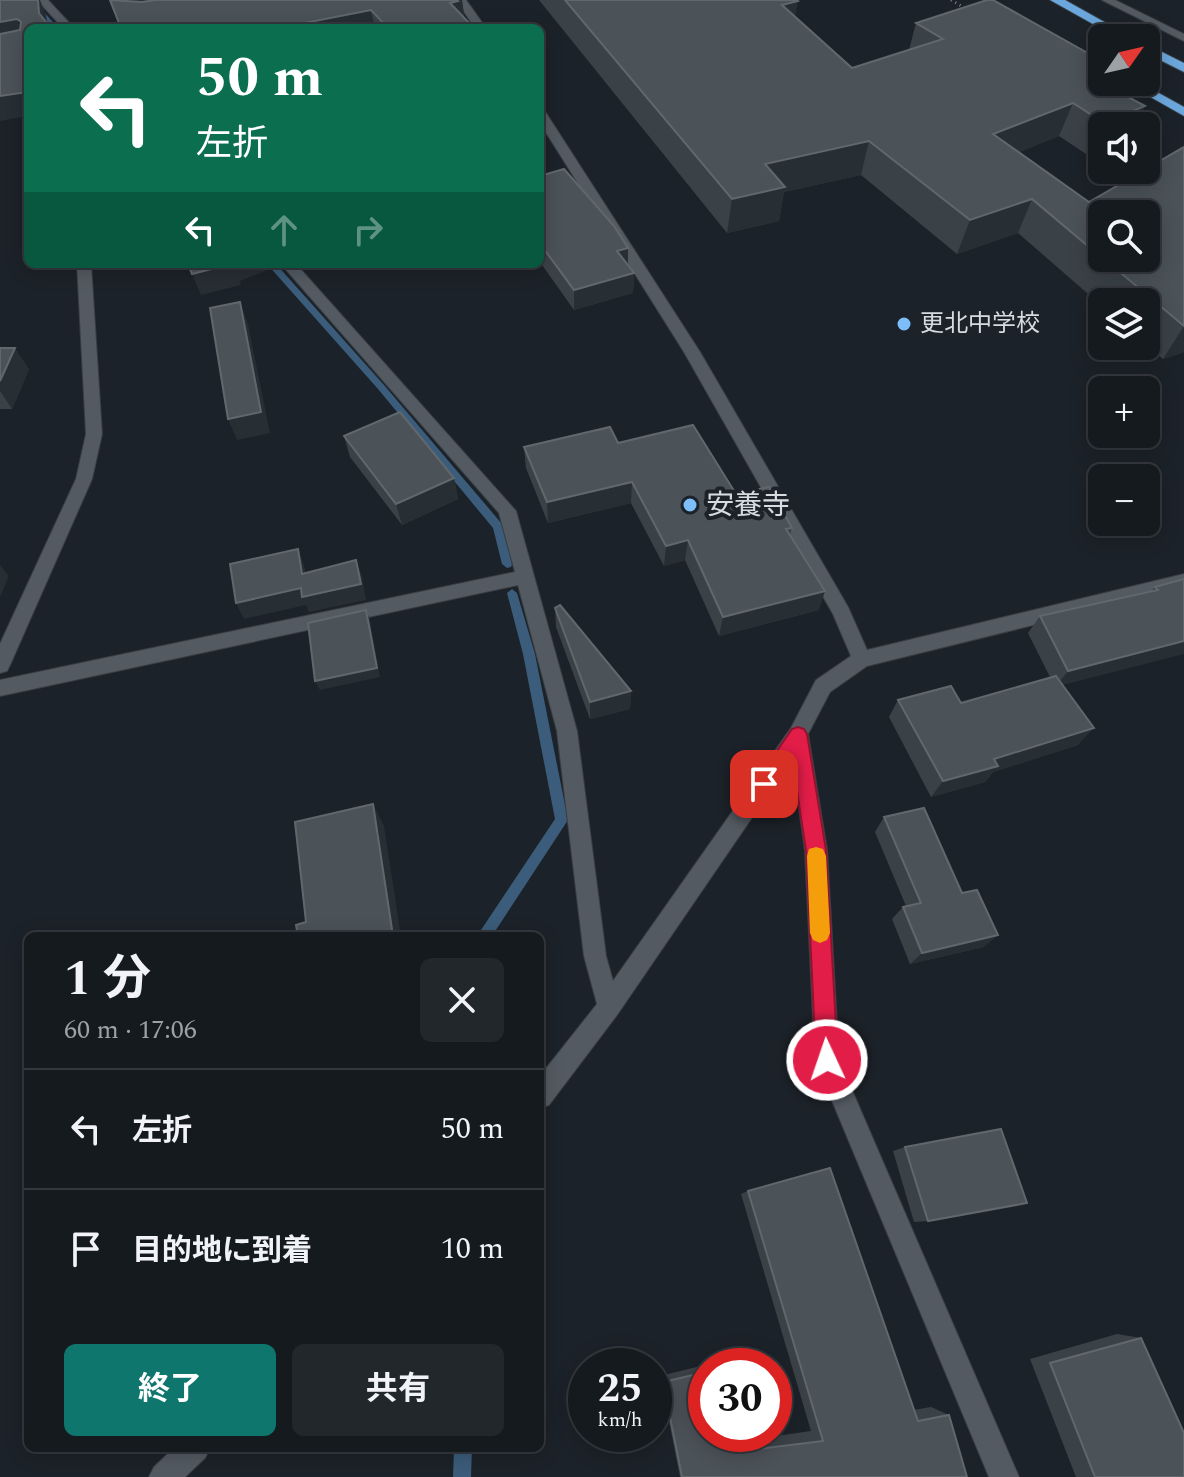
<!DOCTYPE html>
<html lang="ja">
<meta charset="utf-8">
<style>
:root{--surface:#151a1f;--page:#22272c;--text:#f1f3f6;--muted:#9da1a4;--line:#34383d;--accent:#0f766e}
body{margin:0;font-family:Spectral,"Noto Sans JP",serif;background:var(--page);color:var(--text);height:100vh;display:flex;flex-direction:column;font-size:30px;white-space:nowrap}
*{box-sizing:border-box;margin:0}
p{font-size:26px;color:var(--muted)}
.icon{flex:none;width:44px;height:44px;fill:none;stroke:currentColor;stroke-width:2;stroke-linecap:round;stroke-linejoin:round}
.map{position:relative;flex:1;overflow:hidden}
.sheet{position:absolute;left:24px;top:932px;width:520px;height:520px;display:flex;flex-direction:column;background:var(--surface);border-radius:12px;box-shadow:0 4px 20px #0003,0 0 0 2px var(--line)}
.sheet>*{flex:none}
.hud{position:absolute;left:24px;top:24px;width:520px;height:244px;border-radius:12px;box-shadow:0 4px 20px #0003,0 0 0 2px var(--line);background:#0b6e4f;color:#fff;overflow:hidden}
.needle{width:52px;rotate:56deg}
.buttons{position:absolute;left:1088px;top:24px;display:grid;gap:16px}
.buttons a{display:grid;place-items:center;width:72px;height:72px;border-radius:12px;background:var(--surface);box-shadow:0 4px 20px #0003,0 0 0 2px var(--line);font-size:40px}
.speed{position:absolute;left:568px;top:1348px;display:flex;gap:16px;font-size:40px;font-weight:700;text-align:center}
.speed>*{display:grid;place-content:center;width:104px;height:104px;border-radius:50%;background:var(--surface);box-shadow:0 4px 20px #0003,0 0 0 2px var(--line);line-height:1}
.speed small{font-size:20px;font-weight:400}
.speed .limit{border:12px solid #d22;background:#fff;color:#111}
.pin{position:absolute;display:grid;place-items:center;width:68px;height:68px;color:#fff;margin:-34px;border-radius:16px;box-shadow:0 4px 12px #0006}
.me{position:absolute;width:88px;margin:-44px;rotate:357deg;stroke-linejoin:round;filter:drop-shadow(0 0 6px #0008)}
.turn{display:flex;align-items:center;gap:28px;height:168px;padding:0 40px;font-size:36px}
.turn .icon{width:104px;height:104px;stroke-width:2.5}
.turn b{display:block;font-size:56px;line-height:68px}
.lanes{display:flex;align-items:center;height:76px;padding:0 40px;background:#0003;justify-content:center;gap:40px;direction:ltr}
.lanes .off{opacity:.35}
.round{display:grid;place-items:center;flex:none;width:84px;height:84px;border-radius:12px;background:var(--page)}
.head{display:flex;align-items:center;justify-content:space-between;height:136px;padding:0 40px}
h1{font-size:48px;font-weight:700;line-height:60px}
.action{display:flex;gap:16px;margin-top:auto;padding:16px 40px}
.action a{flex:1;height:92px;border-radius:12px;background:var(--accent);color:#fff;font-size:32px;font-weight:700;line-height:92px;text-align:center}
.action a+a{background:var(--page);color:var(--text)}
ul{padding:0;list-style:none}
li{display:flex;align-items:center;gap:24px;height:120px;padding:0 40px;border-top:2px solid var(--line)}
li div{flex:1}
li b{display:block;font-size:30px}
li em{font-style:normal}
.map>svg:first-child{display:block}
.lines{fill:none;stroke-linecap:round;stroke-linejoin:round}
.stream{fill:#3b5c7a;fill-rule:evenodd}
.minor-casing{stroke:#383e42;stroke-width:2}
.trunk-casing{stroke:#383e42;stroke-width:2}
.path{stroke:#7b8186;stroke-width:3;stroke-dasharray:1 4;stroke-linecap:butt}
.minor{fill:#535a62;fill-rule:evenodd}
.trunk{fill:#6ba7dc;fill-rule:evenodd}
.wall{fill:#3b4247}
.shaded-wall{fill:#272e34}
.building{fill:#4b5258;stroke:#61686d;stroke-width:2}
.route{fill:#e11d48;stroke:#92132f;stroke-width:2}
.slow{fill:#f59e0b}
.poi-dot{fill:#7dbef9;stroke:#1c2229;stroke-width:3}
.labels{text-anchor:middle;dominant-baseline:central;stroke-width:8;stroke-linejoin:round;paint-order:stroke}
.far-poi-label{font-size:24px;fill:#d6dbdf;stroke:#1c2229;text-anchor:start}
.poi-label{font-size:28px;fill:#d6dbdf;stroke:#1c2229;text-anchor:start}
</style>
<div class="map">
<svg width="1184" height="1477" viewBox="0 0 1184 1477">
<rect width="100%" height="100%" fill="#1c2229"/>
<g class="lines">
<g class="stream">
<polygon points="34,5 38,5 58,28 51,28 34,7"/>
<polygon points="267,264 276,264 384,385 502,524 512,564 511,567 507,568 502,564 493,528 378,389"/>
<polygon points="512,589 517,593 535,654 568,820 492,936 477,936 555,819 523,654 507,593"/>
<polygon points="454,1448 472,1448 471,1477 453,1477"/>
</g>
<g class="minor-casing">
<g id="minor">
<polygon points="37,0 48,0 74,28 63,28"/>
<polygon points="456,0 466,0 486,28 475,28"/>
<polygon points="1102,0 1115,0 1184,34 1184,41"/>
<polygon points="540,109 546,113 700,352 848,607 867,650 1184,574 1184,588 867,666 830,692 808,734 827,850 839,1060 1019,1477 989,1477 815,1060 805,850 792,759 617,1015 549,1105 540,1108 540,1076 597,1004 584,956 557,731 518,585 0,696 0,680 515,572 499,513 281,264 296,264 516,511 577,731 606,956 613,981 791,728 816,680 851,656 833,614 684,352 540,123"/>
<polygon points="77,264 91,264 102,434 92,479 10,665 7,671 0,673 0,644 76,479 86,434"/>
<polygon points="174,1448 210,1448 205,1458 185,1477 149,1477 154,1467"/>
</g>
</g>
<g class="trunk-casing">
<g id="trunk">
<polygon points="1050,0 1065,0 1133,38 1118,38"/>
<polygon points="1146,44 1184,63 1184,72 1146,53"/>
<polygon points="1124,82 1139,82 1184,107 1184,116"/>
</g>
</g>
<polyline class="path" points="951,0 968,10"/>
<use href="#minor" class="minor"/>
<use href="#trunk" class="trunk"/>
</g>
<g class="wall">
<polygon points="109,0 462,0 464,18 474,28 120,28"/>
<polygon points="539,0 797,0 795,17 852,68 909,50 916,23 1126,96 1145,106 1135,126 1102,126 1102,151 1089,156 1059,136 1019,152 1089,202 1184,147 1184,352 1163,359 1146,344 1146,302 1102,302 1102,306 1018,233 957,254 861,175 784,192 779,221 727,233"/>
<polygon points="540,176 628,265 634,273 633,293 574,310 540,262"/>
<polygon points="0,348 29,369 12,409 0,409"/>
<polygon points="344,436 454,478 458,499 402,525 350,457"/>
<polygon points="618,443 736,494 792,528 790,535 819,610 719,636 685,560 664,566 631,503 548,523 526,468 524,447"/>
<polygon points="1184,579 1063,685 1078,745 993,772 985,782 931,797 889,717 898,700 961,703 1050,677 1028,633 1040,616 1151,592 1155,587"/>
<polygon points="555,608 631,691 630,709 590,719 556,627"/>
<polygon points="884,817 984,947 910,964 892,919 903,907 906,906 875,832"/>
<polygon points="905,1147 928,1221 914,1222 893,1151"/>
<polygon points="748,1191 914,1410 931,1407 949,1415 967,1477 680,1477 660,1376 717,1362 721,1366 706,1366 706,1434 740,1441 811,1431 741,1194"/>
<polygon points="1117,1334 1141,1338 1184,1477 1076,1477 1030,1359"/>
</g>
<g class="shaded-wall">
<polygon points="38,0 40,0 46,15 48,28 39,13"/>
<polygon points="115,0 157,0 130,28 126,28"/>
<polygon points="452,0 462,0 465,21 450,3"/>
<polygon points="798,1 792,34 782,5"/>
<polygon points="371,10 375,28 279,28"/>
<polygon points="17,19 27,41 0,46 0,22"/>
<polygon points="1126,82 1133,82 1119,112 1111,88"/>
<polygon points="28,92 28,116 0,121 0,96"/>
<polygon points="1073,103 1059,136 981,168 993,134"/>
<polygon points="1145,106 1135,126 1102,126 1104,123"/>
<polygon points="1102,127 1102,151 1089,156"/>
<polygon points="869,141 861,175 784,192 779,221 727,233 732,199 765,164"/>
<polygon points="1032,199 1018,233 957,254 970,220"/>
<polygon points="628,248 628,268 617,251"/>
<polygon points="231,264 268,264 270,269 240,281 241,285 201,295 192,274"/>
<polygon points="634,273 633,293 574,310 574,290"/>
<polygon points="240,302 248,324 270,433 237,440 228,419"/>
<polygon points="1184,326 1184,352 1163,359"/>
<polygon points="15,348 29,369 12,409 0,391 0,381"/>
<polygon points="454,478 458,499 402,525 396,504"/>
<polygon points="632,482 631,503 548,523 547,502"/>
<polygon points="688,540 685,560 664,566 666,546"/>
<polygon points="298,549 304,565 309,590 302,574"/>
<polygon points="356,560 362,576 366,600 309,612 306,605 244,619 236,603 301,588"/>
<polygon points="0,565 9,576 0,597"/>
<polygon points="825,591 819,610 719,636 723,617"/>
<polygon points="366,610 370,620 380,677 320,690 315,681"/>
<polygon points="1184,641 1184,654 1055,687 1068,671"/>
<polygon points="631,691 630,709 590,719 590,702"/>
<polygon points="1094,728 1078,745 993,772 985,782 931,797 943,781 994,759"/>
<polygon points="373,804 384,826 401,936 393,936"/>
<polygon points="998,935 984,947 910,964 922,953"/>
</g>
<g class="building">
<polygon points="0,0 38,0 39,13 49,26 49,28 28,28 28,92 0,96 0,34 20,30 21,22 17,19 0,22"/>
<polygon points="110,0 142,2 155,0 457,0 458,1 450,3 474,28 388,28 371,10 279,28 121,28"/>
<polygon points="565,0 797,0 798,1 782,5 852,68 943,39 916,23 987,0 993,0 1102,61 1102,82 1126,82 1111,88 1145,106 1104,123 1073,103 993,134 1089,202 1184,147 1184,326 1103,258 1146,258 1146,214 1102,214 1102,258 1032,199 970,220 869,141 765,164 785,187 732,199"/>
<polygon points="564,169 614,226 628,248 617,251 634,273 574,290 544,249 540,243 540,176"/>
<polygon points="188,264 231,264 192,274"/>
<polygon points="240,302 261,412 228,419 210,308"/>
<polygon points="0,348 15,348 0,381"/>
<polygon points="400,412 454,478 396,504 344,436"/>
<polygon points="693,425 736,494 769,487 792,528 786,529 825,591 723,617 688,540 666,546 632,482 547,502 524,447 610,427 618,443"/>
<polygon points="298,549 302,574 356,560 361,584 302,597 301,588 236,603 230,564"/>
<polygon points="1184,579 1184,641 1068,671 1040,616 1158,590 1155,587"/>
<polygon points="560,605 631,691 590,702 555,608"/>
<polygon points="366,610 377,668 315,681 308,623"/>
<polygon points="1056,676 1094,728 994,759 998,766 943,781 898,700 951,686 961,703"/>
<polygon points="373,804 393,936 298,936 296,925 306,922 295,822"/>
<polygon points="924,808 962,893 977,890 998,935 922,953 903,907 921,903 884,817"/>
<polygon points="1001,1129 1027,1203 928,1221 905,1147"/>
<polygon points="830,1168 918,1421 949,1415 967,1477 682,1477 663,1382 706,1372 706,1434 738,1434 742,1451 823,1441 748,1191"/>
<polygon points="1141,1338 1184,1433 1184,1477 1095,1477 1050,1363"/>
</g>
<polygon class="route" points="798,727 804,729 807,734 826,850 838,1060 834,1068 827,1071 819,1068 816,1060 806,850 792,758 770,790 764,792 757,790 754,784 792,729"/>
<polygon class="slow" points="816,847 823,849 826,856 830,933 827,940 820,943 813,940 810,933 807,856 809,849"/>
<g class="poi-dot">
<circle cx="904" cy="324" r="8"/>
<circle cx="690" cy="505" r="8"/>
</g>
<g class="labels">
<g class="far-poi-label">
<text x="920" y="324">更北中学校</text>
</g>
<g class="poi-label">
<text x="706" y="505">安養寺</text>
</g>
</g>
</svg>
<div class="buttons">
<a><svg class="needle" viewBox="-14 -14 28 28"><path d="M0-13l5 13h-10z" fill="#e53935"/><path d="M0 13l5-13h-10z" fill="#9da1a4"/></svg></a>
<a><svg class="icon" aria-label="sound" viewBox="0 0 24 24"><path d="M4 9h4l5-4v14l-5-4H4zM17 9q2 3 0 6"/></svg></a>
<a><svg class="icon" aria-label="search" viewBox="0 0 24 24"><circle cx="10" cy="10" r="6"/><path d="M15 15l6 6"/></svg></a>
<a><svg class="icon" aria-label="layers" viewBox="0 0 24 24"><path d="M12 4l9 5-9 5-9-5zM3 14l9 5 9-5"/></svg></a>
<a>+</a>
<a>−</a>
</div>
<div class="speed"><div>25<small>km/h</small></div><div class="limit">30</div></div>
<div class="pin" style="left:764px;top:784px;background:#d93025"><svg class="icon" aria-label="arrive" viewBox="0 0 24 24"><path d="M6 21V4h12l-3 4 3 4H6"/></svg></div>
<svg class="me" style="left:827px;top:1060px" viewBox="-20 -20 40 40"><circle r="17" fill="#e11d48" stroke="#fff" stroke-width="3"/><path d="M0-11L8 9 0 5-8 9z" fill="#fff"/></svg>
<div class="hud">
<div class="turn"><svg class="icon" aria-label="left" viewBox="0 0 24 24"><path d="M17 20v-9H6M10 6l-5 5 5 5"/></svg><div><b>50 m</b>左折</div></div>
<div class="lanes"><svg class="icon" aria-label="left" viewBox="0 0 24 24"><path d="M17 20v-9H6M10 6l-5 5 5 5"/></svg><svg class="icon off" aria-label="ahead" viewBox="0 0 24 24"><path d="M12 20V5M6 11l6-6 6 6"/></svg><svg class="icon off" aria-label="right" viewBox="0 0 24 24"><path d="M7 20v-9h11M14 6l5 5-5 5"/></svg></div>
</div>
<section class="sheet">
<div class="head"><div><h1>1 分</h1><p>60 m · 17:06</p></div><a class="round"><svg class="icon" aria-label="close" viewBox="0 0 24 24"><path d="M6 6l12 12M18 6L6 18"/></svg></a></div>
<ul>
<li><svg class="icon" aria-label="left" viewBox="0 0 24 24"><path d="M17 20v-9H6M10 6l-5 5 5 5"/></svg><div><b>左折</b></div><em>50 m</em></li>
<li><svg class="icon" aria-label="arrive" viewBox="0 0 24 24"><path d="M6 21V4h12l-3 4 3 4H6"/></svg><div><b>目的地に到着</b></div><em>10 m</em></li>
</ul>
<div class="action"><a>終了</a><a>共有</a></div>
</section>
</div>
